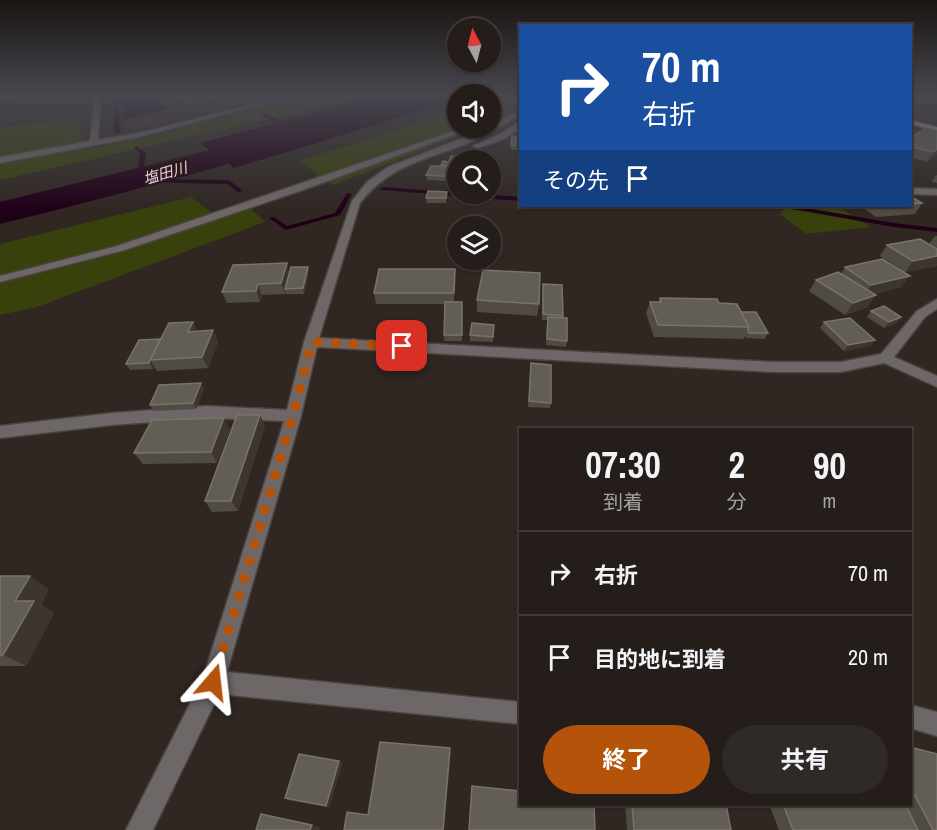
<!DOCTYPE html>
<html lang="ja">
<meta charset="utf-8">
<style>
:root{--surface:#241d1a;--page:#302a27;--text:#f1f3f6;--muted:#a3a2a2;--line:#413b39;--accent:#b45309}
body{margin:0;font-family:"Archivo Narrow","Noto Sans JP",sans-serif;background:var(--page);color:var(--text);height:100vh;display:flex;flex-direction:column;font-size:22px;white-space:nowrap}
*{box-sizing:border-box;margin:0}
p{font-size:20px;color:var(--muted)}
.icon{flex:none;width:33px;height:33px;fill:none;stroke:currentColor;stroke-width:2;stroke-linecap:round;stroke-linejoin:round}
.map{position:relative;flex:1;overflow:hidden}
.drawer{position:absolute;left:519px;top:428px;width:393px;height:378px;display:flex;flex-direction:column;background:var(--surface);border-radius:0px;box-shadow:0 2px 4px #0004,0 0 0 2px var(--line)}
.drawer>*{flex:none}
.top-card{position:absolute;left:519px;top:24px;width:393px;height:183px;border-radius:0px;box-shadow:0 2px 4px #0004,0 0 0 2px var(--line);background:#1a4fa0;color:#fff;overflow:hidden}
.needle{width:39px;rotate:353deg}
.fabs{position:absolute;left:447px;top:18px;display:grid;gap:12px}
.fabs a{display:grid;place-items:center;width:54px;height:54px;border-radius:50%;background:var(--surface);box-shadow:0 2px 4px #0004,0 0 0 2px var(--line);font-size:30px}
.pin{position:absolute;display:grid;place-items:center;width:51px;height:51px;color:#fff;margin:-26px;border-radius:12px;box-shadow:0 3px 9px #0006}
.me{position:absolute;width:66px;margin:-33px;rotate:17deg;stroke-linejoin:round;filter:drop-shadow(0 0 4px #0008)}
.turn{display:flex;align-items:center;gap:21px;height:126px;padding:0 24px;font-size:27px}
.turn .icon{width:78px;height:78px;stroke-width:2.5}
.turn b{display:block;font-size:42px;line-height:51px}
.then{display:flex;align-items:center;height:57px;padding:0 24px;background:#0003;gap:12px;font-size:22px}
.eta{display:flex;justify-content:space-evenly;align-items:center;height:102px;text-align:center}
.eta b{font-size:36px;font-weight:700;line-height:42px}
.button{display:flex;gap:12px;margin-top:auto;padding:12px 24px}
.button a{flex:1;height:69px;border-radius:36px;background:var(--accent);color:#fff;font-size:24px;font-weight:700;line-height:69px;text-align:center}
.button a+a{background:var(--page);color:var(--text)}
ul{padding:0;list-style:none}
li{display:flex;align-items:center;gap:18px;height:84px;padding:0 24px;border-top:2px solid var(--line)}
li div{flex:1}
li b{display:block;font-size:22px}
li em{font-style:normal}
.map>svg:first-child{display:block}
.built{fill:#3d2e26}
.green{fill:#38400c}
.water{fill:#200017}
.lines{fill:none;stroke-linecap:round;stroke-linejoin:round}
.stream{fill:#200017;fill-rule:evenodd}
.river{fill:#200017;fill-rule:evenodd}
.minor-casing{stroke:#4b423e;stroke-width:3}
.major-casing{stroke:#4b423e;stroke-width:3}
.minor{fill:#6d6767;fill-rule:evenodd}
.major{fill:#b1a4a5;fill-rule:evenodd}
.wall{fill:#514c43}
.shaded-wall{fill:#3d362f}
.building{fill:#625d55;stroke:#79736c;stroke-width:1.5}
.route{stroke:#b45309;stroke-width:10;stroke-dasharray:0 18}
.labels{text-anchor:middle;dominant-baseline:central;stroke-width:4.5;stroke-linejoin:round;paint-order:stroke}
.far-water-label{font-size:15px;font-style:italic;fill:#f9c5e7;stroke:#261d18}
</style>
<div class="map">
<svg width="937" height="830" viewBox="0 0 937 830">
<rect width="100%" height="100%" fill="#302722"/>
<polygon class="built" points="197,95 289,95 252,101 125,133 124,120 169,109 159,103"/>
<g class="green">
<polygon points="309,95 362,95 308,110 0,180 0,128 78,118 83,150 152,136"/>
<polygon points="507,95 520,95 520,108 491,120 491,100"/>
<polygon points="457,110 458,128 481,128 333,185 299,161"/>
<polygon points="191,197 220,219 250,208 265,222 37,307 0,315 0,244"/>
<polygon points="787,206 837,206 870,227 806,234 780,214"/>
</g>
<g class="water">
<polygon points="121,95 151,95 152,100 169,109 124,120"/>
<polygon points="381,95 457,95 457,100 234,168 200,143"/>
</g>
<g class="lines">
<g class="stream">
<polygon points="114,95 118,95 120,132 117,134 114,132"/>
<polygon points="138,95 142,95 143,110 166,105 168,106 139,113"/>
<polygon points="262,113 266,113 279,121 294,125 291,127 275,123 262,115"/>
<polygon points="137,146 146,153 142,179 229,180 243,191 238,192 227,184 137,182 140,153 134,148"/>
<polygon points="383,187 520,197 520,201 381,190 380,189"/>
<polygon points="347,193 352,194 340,215 286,230 269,218 274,217 287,226 335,213"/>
<polygon points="736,206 795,206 894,223 937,228 937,232 894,227 786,208 739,208"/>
</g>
<path class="river" d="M 405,95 L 445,95 L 441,101 C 295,146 149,188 0,224 L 0,202 L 206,151 Z"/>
<g class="minor-casing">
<g id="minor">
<polygon points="0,95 19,95 0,99"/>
<polygon points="95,95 101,95 98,140 139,133 290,95 299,95 139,137 0,163 0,157 90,141"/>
<path d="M 514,113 L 517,117 C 506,123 496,130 484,136 C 437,159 394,159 360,203 L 319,338 L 773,362 L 841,362 L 881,354 L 917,311 L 937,299 L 937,309 L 925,317 L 894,357 L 937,376 L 937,387 L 884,363 L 841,372 L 773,372 L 317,347 L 301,416 L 227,672 L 520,702 L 520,724 L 219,694 L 153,830 L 126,830 L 203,678 L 284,421 L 207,418 L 112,425 L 0,438 L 0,426 L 112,413 L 207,406 L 287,410 L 304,342 L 352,201 L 367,182 L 388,167 L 479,132 Z"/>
<polygon points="517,123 520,123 520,128 504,139 477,148 473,146 498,135"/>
<polygon points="463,128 473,128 300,191 125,250 0,282 0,276 117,246"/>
<polygon points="910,188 937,189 937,195 910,194"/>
<polygon points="910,705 937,712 937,736 910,728"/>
</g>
</g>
<g class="major-casing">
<polygon id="major" points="910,120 937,127 937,131 910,124"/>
</g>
<use href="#minor" class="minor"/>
<use href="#major" class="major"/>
</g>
<g class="wall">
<polygon points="176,95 212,98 213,102 191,107 178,100"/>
<polygon points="937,131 937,154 927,162 910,157 910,138"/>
<polygon points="512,136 520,137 520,150 511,150"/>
<polygon points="458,160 458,182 427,180 426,175 441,166 441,165 449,162"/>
<polygon points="937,175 937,183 932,182 935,176"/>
<polygon points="447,192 446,203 427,203 426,198"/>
<polygon points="910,196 922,203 915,214 876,217 861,206 910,206"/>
<polygon points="935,236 937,236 937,266 905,272 880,256 887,245 929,244"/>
<polygon points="845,267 901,287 874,294 868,307 845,315 809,291 816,280 841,274"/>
<polygon points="455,269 454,302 462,302 462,341 444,341 445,304 376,304 374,293"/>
<polygon points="290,271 309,272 304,294 286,294 285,291 285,294 262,295 260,302 227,303 222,292"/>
<polygon points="543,284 563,316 562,318 567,341 566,347 546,345 547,320 542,320"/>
<polygon points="660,298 719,303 741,312 768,333 765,339 746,338 745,336 743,339 654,337 646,313 650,302 658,302"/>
<polygon points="477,300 539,304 537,316 477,312"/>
<polygon points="871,311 901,317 897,323 884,328 867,317"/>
<polygon points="193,322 197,331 213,330 218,342 208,368 157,371 154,366 153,369 130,370 126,364 160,339"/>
<polygon points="824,322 875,340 871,346 844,351 820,328"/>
<polygon points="494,330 493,342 470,341 470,335"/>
<polygon points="531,363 551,403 550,408 528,407"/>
<polygon points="204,389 196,409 154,411 150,405"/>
<polygon points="265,426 238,511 212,512 205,501"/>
<polygon points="230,429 217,463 143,464 134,453"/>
<polygon points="0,576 49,589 41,605 54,613 26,666 0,666"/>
<polygon points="910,747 937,830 779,830 769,804 910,804"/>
<polygon points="339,761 342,764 329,807 288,800 285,798"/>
<polygon points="625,804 726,804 731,830 627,830"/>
</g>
<g class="shaded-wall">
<polygon points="212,98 213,102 191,107 189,103"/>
<polygon points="937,149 937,154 927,162 933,152"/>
<polygon points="937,256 937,266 905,272 913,261"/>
<polygon points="287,263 290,274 285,289 285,294 281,283"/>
<polygon points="308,267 309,272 304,294 303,288"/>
<polygon points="910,276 901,287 864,296 871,285"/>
<polygon points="258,284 262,295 260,302 256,291"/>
<polygon points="876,295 868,307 845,315 853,303"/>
<polygon points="901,317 897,323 884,328 889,322"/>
<polygon points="193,322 198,333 188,332"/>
<polygon points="213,330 218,342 208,368 202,357"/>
<polygon points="875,340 871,346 844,351 848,345"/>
<polygon points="151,360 154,366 153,369 149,363"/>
<polygon points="201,383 204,389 196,409 193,403"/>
<polygon points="260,415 265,426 238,511 231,501"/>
<polygon points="224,418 230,429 217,463 211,452"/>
<polygon points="30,576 49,589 41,605 54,613 26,666 3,655 15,601"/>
<polygon points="450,748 451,753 444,830 443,830"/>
<polygon points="339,761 342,764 329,807 326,806"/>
<polygon points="312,825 321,828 320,830 310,830"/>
</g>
<g class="building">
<polygon points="176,95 206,95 212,98 189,103"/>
<polygon points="926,128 937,131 937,149 933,152 910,146 910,138"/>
<polygon points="512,136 520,137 520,146 511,145"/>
<polygon points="451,156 461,157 460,160 458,160 458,166 441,165 443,161 449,162"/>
<polygon points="431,166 458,167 458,177 426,175"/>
<polygon points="428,191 447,192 446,198 426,198"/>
<polygon points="910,196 922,203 910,204"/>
<polygon points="920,239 937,249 937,256 913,261 887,245"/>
<polygon points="882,259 910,276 871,285 845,267"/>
<polygon points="287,263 281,283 258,284 256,291 222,292 233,265"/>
<polygon points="291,267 308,267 303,288 285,289"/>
<polygon points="379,269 455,269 454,293 374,293"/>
<polygon points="483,270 540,273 539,304 477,300"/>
<polygon points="838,272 876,295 853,303 816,280"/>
<polygon points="543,284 562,285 563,316 543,314"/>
<polygon points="660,298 717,299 719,303 737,304 749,327 658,325 650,302 661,302"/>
<polygon points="445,302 462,302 462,335 444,335"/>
<polygon points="884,306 901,317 889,322 871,311"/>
<polygon points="741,312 756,312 768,333 749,333 748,330 749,327"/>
<polygon points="548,317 567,318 567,341 547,339"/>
<polygon points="850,318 875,340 848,345 824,322"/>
<polygon points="193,322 188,332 213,330 202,357 150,360 169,323"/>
<polygon points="472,323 494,325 493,337 470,335"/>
<polygon points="160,339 149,363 126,364 139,340"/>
<polygon points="531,363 551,365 551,403 529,401"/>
<polygon points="201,383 193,403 150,405 159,385"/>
<polygon points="237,415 260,415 231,501 205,501"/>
<polygon points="224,418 211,452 134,453 152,420"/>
<polygon points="0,576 30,576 15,601 34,601 3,655 0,655"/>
<polygon points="380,742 450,748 443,830 344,830 347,812 368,815"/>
<polygon points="910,747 937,754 937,830 933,830 910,786"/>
<polygon points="299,754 339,761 326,806 285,798"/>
<polygon points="472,786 520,791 520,804 594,804 595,830 469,830"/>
<polygon points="632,804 726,804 731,830 634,830"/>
<polygon points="783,804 905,804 918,830 793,830"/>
<polygon points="261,814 312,825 310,830 256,830"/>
</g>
<linearGradient id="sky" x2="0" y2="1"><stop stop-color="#1a1513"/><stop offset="0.45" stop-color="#48474f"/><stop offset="1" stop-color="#48474f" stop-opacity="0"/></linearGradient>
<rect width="937" height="211" fill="url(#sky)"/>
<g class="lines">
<polyline class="route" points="213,682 293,416 312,342 402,346"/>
</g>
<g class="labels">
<g class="far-water-label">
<text transform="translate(165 173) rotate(-16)">塩田川</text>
</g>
</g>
</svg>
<div class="fabs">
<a><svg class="needle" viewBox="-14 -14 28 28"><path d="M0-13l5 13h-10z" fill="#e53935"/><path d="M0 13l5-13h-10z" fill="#a3a2a2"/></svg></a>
<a><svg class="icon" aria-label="sound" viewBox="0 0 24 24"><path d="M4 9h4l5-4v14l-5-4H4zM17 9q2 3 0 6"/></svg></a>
<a><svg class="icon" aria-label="search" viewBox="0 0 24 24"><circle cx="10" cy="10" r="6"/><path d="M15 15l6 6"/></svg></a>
<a><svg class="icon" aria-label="layers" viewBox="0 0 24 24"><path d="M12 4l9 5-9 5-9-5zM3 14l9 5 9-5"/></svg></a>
</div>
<div class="pin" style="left:402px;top:346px;background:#d93025"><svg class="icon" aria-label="arrive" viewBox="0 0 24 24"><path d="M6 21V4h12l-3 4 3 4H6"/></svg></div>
<svg class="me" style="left:213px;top:682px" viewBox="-20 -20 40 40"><path d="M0-17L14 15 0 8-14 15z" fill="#b45309" stroke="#fff" stroke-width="4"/></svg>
<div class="top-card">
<div class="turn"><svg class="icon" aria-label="right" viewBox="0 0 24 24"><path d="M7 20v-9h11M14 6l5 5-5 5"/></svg><div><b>70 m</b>右折</div></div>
<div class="then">その先<svg class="icon" aria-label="arrive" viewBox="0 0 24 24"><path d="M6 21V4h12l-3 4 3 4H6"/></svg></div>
</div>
<section class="drawer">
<div class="eta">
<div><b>07:30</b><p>到着</p></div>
<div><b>2</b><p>分</p></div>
<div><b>90</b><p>m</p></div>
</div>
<ul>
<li><svg class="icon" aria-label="right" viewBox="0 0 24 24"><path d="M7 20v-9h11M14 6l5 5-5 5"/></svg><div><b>右折</b></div><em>70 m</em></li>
<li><svg class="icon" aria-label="arrive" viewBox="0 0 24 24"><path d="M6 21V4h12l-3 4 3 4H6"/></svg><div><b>目的地に到着</b></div><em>20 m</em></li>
</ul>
<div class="button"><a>終了</a><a>共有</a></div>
</section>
</div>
